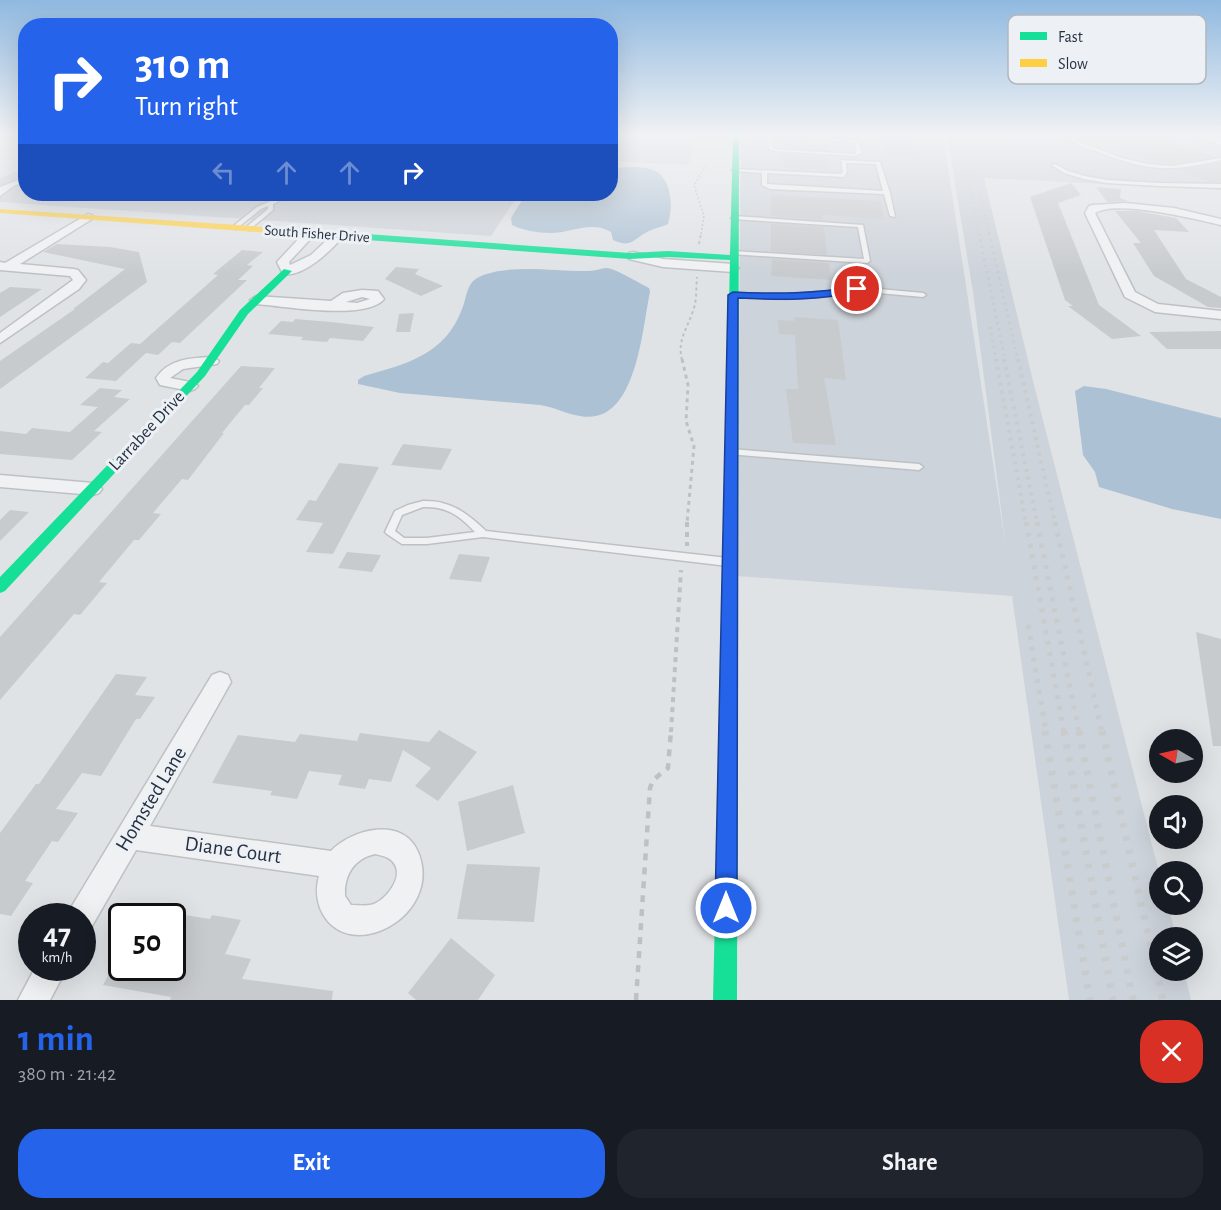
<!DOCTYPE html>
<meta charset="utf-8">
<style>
:root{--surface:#171b24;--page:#20242c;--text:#f1f3f6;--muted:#9ea1a6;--accent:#2563eb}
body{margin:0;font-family:"Alegreya Sans",sans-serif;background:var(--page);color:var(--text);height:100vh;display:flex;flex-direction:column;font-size:22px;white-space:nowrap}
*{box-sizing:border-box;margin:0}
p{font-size:20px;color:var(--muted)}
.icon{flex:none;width:33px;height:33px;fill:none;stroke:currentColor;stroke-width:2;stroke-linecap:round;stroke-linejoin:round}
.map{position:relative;height:1000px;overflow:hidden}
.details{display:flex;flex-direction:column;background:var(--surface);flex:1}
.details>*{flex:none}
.top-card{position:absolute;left:18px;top:18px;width:600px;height:183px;border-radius:24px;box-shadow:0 6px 24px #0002;background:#2563eb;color:#fff;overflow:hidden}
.needle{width:39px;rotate:279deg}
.tools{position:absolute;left:1149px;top:729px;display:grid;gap:12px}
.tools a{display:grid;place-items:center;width:54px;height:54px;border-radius:50%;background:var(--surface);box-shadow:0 6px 24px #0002;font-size:30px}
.speed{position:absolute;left:18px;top:903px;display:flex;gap:12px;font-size:30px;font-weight:700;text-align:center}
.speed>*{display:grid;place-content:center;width:78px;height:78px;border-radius:50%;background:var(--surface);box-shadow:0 6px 24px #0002;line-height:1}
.speed small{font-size:15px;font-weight:400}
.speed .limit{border:3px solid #111;border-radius:9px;background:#fff;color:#111}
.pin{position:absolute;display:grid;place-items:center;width:51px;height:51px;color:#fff;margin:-26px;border:3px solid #fff;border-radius:50%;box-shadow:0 2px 6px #0007}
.me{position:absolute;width:66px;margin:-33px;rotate:0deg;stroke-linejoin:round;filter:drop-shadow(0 0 4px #0008)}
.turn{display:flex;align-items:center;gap:21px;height:126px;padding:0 18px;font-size:27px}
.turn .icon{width:78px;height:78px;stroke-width:2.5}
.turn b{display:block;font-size:42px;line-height:51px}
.lanes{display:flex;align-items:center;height:57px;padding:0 18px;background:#0003;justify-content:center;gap:30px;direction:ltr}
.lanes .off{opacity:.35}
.round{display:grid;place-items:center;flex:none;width:63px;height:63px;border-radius:24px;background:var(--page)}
.head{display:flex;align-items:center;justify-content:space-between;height:102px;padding:0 18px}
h1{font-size:36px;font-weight:600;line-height:45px;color:var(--accent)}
.primary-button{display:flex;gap:12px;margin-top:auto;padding:12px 18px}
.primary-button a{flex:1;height:69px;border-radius:24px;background:var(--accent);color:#fff;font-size:24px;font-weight:600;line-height:69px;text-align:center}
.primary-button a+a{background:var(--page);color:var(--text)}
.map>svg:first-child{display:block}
.built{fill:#cdd3da}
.water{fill:#acc1d3}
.building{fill:#c8cbce}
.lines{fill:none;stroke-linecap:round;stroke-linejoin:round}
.lane-casing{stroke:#bec1c4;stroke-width:3}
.street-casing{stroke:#bec1c4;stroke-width:3}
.path-far4{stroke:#bec1c4;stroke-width:1.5;stroke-dasharray:2 2;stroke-linecap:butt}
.path-far3{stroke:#bec1c4;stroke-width:2;stroke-dasharray:3 3;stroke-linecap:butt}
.path-far2{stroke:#bec1c4;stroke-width:3;stroke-dasharray:4 4;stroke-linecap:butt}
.path-far1{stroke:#bec1c4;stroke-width:4;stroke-dasharray:5 5;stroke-linecap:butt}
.path{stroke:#bec1c4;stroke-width:4.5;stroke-dasharray:7 7;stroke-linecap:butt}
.lane{fill:#f0f1f2;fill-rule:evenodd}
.street{fill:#f0f1f2;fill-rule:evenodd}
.fast{fill:#16e098;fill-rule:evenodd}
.slow{fill:#ffcf43;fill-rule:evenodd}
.rail-far4{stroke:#c9cbcd;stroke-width:2;stroke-dasharray:1.5 3;stroke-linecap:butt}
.rail-far3{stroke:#c9cbcd;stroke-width:3;stroke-dasharray:2 4.5;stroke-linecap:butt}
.rail-far2{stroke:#c9cbcd;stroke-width:4;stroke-dasharray:3 5;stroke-linecap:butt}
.rail-far1{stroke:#c9cbcd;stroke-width:5;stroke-dasharray:4 7;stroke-linecap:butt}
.rail{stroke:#c9cbcd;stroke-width:7;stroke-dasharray:4.5 9;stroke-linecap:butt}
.route{fill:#2563eb;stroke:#184099;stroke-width:1.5}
.labels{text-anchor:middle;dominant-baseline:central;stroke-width:6;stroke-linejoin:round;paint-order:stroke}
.far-street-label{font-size:15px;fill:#263140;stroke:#edf1f6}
.street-label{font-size:18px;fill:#263140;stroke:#edf1f6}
.near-street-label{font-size:21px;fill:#263140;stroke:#edf1f6}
.key{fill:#edf1f6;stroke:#b1b7bf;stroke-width:1.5}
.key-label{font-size:16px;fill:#263140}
</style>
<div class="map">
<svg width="1221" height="1000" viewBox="0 0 1221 1000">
<rect width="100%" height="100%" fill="#e0e3e6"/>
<g class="built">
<polygon points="610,135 696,135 688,165 611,161"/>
<polygon points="741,135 943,135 1006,548 973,292 947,135 1221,135 1221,190 984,178 1035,389 1159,872 1160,904 1168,905 1176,937 1160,938 1160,970 1184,971 1191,1000 1069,1000 1012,596 737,576"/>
<polygon points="25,167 26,194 519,194 491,236 0,202 0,179"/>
</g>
<g class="water">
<path d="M 611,168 C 637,168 662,161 669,191 C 672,204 671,212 668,224 C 662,227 655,228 649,231 C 634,238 632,249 613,240 L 611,232 C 591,220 571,233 550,233 C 539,233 521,230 512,225 L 511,218 L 526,194 L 610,194 Z"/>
<path d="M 607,268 C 614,268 641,284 649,288 L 650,292 C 642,328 637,427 580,416 C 566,414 554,407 540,405 L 400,393 L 358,384 L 358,380 L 364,376 C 406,364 445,355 462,309 C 467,298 466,283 479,277 C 507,263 558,272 589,271 C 596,271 601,268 607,268 Z"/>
<polygon points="1084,386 1106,389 1221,418 1221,519 1172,509 1099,487 1095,472 1083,455 1075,391"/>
</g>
<g class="building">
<polygon points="880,135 908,135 916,156 885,155"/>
<polygon points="1083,135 1149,135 1215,157 1172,164 1155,162 1083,137"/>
<polygon points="781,142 827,144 828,150 782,147"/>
<polygon points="782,154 828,157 829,170 784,168"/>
<polygon points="1221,162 1221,181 1218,182 1209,182 1177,170"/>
<polygon points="1071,183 1081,195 1058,203 1099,305 1141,336 1112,339 1068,306 1073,306 1065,300 1030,197"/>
<polygon points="1096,187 1121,189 1120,198 1128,201 1107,202"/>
<polygon points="771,195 880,201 884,219 822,215 823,220 771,216"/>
<polygon points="1115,211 1137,211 1176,218 1189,232 1154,230 1186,279 1221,297 1221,308 1208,307 1154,276 1133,243 1141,243"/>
<polygon points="771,224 824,227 827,255 771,251"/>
<polygon points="57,244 110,247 139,252 147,282 0,389 0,361 75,309 73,309 125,269 43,252"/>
<polygon points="242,250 263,252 247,265 253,266 238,280 247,280 180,343 172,342 158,355 146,353 116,381 85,378 103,362 108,363 131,343 140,344 218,275 213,274"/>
<polygon points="772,259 829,263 831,280 771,276"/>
<polygon points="396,267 419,269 415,274 443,286 421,296 385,279"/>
<polygon points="10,287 42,289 0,317 0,293"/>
<polygon points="414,313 410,332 396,332 399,314"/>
<polygon points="794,317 838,320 846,380 824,378 836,445 793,443 786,389 798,389 795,335 779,334 778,320 794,321"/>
<polygon points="295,319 331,322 374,327 363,341 330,338 327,342 301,340 303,337 268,334 281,321 293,322"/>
<polygon points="1221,331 1221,349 1167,349 1149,332"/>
<polygon points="241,366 275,368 259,388 263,388 249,405 245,405 222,433 224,433 188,480 182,479 153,513 161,514 139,540 134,540 99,582 107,583 80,615 74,614 0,700 0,637"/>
<polygon points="100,388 122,390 114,397 130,399 94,431 102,432 72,460 0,454 0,431 26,434 32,428 70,432 98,407 80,405"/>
<polygon points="403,444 452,449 441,470 391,465"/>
<polygon points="339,463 379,467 333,554 306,552 323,523 296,520 309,500 316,501"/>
<polygon points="10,510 29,512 0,541 0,520"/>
<polygon points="347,552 381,555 372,572 338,568"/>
<polygon points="459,554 490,557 481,582 449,579"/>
<polygon points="1196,632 1221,639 1221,746 1213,746"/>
<polygon points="116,674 147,677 135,695 155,697 140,719 136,719 101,776 82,773 56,809 78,813 58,842 52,841 25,881 33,883 11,916 0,914 0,833 36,784 39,784"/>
<polygon points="439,730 477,752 438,801 415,786 431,768 403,750 391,782 369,779 365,789 338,785 342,775 309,771 297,799 270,795 272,791 212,783 238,735 295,742 300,734 357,741 360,733 429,742"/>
<polygon points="513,785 525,833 467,851 458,802"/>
<polygon points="467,864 540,867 534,922 457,919"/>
<polygon points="172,913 210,919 212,915 241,920 225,954 251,959 242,979 333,991 332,1000 170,1000 171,997 103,985 112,968 172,968"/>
<polygon points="451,938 495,975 478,1000 416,1000 408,993"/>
</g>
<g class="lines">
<g class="lane-casing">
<g id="lane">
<path d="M 750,135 L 856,140 L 858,141 L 862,153 L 854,156 L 774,151 L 769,149 L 768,137 ZM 772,137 L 854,142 L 857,152 L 854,154 L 774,149 L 773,148 Z"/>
<path d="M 1069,135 L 1073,135 L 1078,141 L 1085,144 L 1119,157 L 1147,164 L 1172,166 L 1221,158 L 1221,160 C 1201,165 1181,169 1160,168 C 1138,167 1117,159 1096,151 C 1086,148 1073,145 1069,135 Z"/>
<path d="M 841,160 L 880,162 L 890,193 L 895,217 L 890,216 L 884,194 L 770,189 L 762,185 L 762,173 L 734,171 L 732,170 L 734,169 L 841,174 L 843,172 ZM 846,163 L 876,164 L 883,191 L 767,184 L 767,173 L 844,177 L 847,172 Z"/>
<polygon points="1055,164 1068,171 1085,176 1107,180 1160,183 1221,184 1221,188 1160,186 1107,183 1084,179 1064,173 1053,166 1053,164"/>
<polygon points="26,177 26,180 12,187 0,196 0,191 2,190 0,191 0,187"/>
<polygon points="118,194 161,194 155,198 121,196"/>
<polygon points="287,194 293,194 273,204 273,210 249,230 244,229 268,209 268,206 261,209 236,229 231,228 257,207"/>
<polygon points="734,216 863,225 870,261 867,263 731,254 731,252 733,251 864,259 858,227 732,219 731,218"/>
<path d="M 857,287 L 923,293 L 926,295 L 923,297 L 857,291 L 830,296 L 785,299 L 733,297 L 730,295 L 733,293 C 776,295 814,295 857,287 Z"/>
<polygon points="731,449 919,464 923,467 919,470 728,454 727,452"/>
<path d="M 423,501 C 450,500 467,513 486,531 L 728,558 L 731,559 L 733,562 L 731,565 L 728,566 L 483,537 L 427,544 L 402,544 L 387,534 L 385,532 L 395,511 L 408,505 ZM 423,507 C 446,506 459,515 475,532 L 427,538 L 404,538 L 395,531 L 402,515 Z"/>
</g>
</g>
<g class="street-casing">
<g id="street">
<polygon points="1194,135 1207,135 1221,139 1221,145"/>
<path d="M 1125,203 L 1174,208 L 1221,219 L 1221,225 C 1196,219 1116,199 1095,213 L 1135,292 L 1158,304 L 1221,311 L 1221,319 L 1155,312 L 1125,297 L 1085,213 L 1089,206 L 1093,205 Z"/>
<polygon points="88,214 92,215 92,219 20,264 74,269 78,270 86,280 79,289 0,343 0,333 73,280 70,276 0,270 0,262 5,263"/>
<path d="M 310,230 L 316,233 L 289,262 L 290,265 L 311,255 L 334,233 L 342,233 L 344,235 C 332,250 303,278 283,274 L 277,262 L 306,231 Z"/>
<polygon points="633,252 663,259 733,264 739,268 733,272 663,267 629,259 629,253"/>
<path d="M 362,290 L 378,291 L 384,299 C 366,321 284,306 256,304 L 250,300 L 256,296 L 331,301 L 343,293 ZM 362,297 L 370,299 L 357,303 L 346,302 Z"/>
<path d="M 212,357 L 219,361 L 217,364 L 183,369 L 170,378 L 195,383 L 198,386 L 195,389 L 190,391 L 160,385 L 156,378 C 169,359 190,358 212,357 Z"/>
<polygon points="0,475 93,483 99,485 102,489 99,493 93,495 0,487"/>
<path d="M 220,672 L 228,675 L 231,682 L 150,826 L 331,851 C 352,829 403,816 418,852 C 445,916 345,969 320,908 C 316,897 316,887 319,876 L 136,850 L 92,926 L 82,930 L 82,916 L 68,916 L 72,906 L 212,675 ZM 375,854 C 383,856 391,857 395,865 C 403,879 384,903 370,905 C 365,906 357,905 351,905 L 345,896 C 344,876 353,859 375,854 Z"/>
<polygon points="35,968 67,968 50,1000 18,1000"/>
</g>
</g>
<polyline class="path-far4" points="701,234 704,216 694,185 706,166"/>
<g class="path-far3">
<polyline points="699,244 701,233"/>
<path d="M 682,360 C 677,340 687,329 693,311 C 697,301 696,288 697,277"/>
</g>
<polyline class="path-far2" points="682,359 688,385 686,421 694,446 687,523"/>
<g class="path-far1">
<polyline points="687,522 687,546"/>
<polyline points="671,732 681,570"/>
</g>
<polyline class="path" points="636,1000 650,788 653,780 668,768 671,731"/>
<use href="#lane" class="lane"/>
<use href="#street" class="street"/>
<g class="fast">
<polygon points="733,135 739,135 737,1000 713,1000 730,260 668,257 630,259 311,236 307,233 311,230 630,253 668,251 730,255"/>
<polygon points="284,269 292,271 248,314 205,376 5,591 0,593 0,577 197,372 240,310"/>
</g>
<polygon class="slow" points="0,209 311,230 315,233 311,236 0,213"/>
<g class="rail-far4">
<polyline points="954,135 962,180"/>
<polyline points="967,135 989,234"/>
<polyline points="966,167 979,234"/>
</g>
<g class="rail-far3">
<polyline points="979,233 1005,360"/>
<polyline points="989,233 1018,360"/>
<polyline points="990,327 996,360"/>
</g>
<g class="rail-far2">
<polyline points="996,359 1026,523"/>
<polyline points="1004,359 1037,523"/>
<polyline points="1018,359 1055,523"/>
</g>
<g class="rail-far1">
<polyline points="1026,522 1064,732"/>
<polyline points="1037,522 1079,732"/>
<polyline points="1055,522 1102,732"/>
<polyline points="1028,625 1046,732"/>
</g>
<g class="rail">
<polyline points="1045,731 1090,1000"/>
<polyline points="1064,731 1113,1000"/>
<polyline points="1079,731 1133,1000"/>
<polyline points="1102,731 1163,1000"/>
</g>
</g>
<linearGradient id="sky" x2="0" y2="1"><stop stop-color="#90b9e0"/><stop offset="0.49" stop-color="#f1f2f4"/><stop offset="1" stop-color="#f1f2f4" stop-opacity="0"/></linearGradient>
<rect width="1221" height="275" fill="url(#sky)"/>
<path class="route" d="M 857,286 L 862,289 L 860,291 C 820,301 779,300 738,298 L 737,908 L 734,916 L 726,919 L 719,916 L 715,908 L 728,295 L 733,292 C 775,294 815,294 857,286 Z"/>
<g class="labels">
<g class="far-street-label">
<text transform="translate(317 234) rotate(4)">South Fisher Drive</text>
</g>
<g class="street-label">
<text transform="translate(147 431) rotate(-47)">Larrabee Drive</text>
</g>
<g class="near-street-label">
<text transform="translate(151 799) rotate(-59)">Homsted Lane</text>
<text transform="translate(233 850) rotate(8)">Diane Court</text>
</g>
</g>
<rect x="1008" y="15" width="198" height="69" rx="9" class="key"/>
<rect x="1020" y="32" width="27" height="8" fill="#16e098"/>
<rect x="1020" y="59" width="27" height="8" fill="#ffcf43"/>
<g class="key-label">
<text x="1058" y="42">Fast</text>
<text x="1058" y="69">Slow</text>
</g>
</svg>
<div class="tools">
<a><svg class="needle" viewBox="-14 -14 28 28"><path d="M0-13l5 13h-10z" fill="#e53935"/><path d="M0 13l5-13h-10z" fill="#9ea1a6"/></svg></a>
<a><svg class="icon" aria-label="sound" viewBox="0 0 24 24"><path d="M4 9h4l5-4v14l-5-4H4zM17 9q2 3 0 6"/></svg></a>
<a><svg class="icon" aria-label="search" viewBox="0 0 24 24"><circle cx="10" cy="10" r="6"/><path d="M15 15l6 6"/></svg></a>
<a><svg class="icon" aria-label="layers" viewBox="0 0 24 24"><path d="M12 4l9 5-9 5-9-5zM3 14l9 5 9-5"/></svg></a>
</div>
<div class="speed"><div>47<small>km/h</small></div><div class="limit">50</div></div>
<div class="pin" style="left:857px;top:289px;background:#d93025"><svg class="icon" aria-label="arrive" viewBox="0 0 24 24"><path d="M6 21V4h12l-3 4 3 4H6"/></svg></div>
<svg class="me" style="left:726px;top:908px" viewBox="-20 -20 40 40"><circle r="17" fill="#2563eb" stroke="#fff" stroke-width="3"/><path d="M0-11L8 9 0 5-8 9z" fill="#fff"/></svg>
<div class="top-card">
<div class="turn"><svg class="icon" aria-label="right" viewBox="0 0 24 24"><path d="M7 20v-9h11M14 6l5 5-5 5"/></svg><div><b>310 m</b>Turn right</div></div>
<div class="lanes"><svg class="icon off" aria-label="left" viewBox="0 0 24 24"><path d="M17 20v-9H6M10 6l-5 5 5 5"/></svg><svg class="icon off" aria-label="ahead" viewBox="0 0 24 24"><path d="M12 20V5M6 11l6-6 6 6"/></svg><svg class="icon off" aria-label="ahead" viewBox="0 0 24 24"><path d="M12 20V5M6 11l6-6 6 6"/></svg><svg class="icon" aria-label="right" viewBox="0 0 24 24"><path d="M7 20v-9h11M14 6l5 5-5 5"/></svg></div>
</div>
</div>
<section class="details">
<div class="head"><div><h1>1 min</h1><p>380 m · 21:42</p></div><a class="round" style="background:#d93025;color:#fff"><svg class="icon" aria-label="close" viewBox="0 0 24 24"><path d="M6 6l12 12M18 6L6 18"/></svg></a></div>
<div class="primary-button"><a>Exit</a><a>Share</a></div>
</section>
